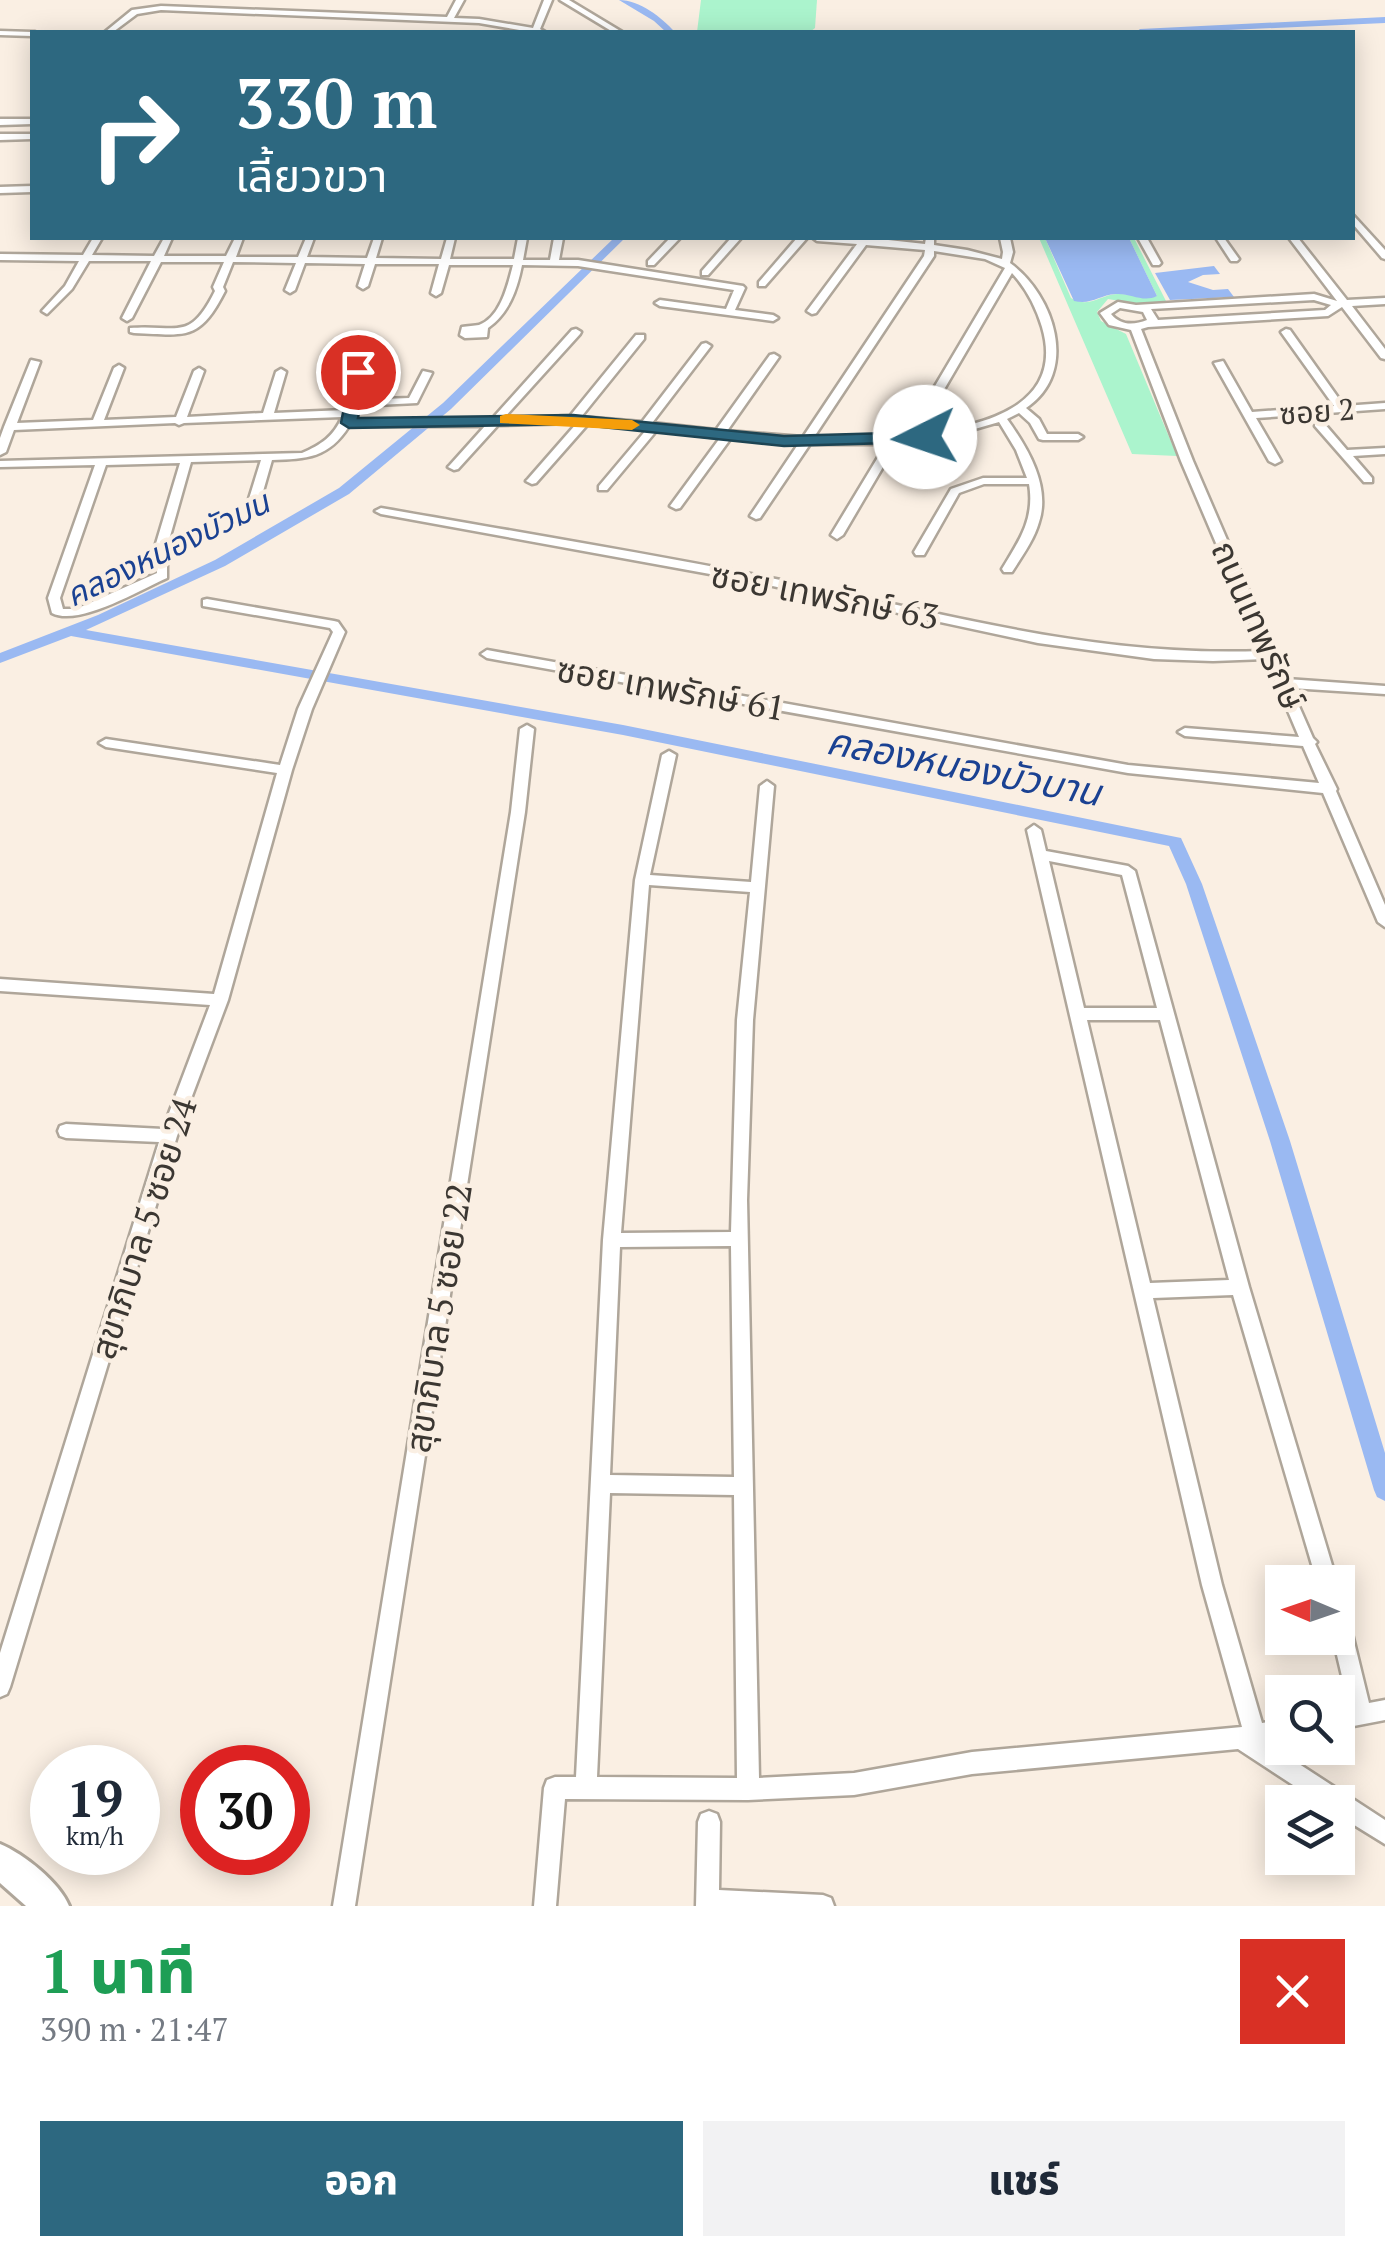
<!DOCTYPE html>
<html lang="th">
<meta charset="utf-8">
<style>
:root{--surface:#fff;--page:#f2f2f3;--text:#1f2937;--muted:#747a83;--accent:#2d6880}
body{margin:0;font-family:"PT Serif","Noto Sans Thai",serif;background:var(--page);color:var(--text);height:100vh;display:flex;flex-direction:column;font-size:38px;white-space:nowrap}
*{box-sizing:border-box;margin:0}
p{font-size:32px;color:var(--muted)}
.icon{flex:none;width:55px;height:55px;fill:none;stroke:currentColor;stroke-width:2;stroke-linecap:round;stroke-linejoin:round}
.map{position:relative;height:1906px;overflow:hidden}
.drawer{display:flex;flex-direction:column;background:var(--surface);flex:1}
.drawer>*{flex:none}
.guide{position:absolute;left:30px;top:30px;width:1325px;height:210px;border-radius:0px;box-shadow:0 5px 25px #0003;background:#2d6880;color:#fff;overflow:hidden}
.needle{width:65px;rotate:272deg}
.controls{position:absolute;left:1265px;top:1565px;display:grid;gap:20px}
.controls a{display:grid;place-items:center;width:90px;height:90px;border-radius:0px;background:var(--surface);box-shadow:0 5px 25px #0003;font-size:50px}
.speed{position:absolute;left:30px;top:1745px;display:flex;gap:20px;font-size:50px;font-weight:700;text-align:center}
.speed>*{display:grid;place-content:center;width:130px;height:130px;border-radius:50%;background:var(--surface);box-shadow:0 5px 25px #0003;line-height:1}
.speed small{font-size:25px;font-weight:400}
.speed .limit{border:15px solid #d22;background:#fff;color:#111}
.pin{position:absolute;display:grid;place-items:center;width:85px;height:85px;color:#fff;margin:-42px;border:5px solid #fff;border-radius:50%;box-shadow:0 2px 10px #0007}
.me{position:absolute;width:110px;margin:-55px;rotate:266deg;stroke-linejoin:round;filter:drop-shadow(0 0 8px #0008)}
.turn{display:flex;align-items:center;gap:35px;height:210px;padding:0 40px;font-size:45px}
.turn .icon{width:130px;height:130px;stroke-width:2.5}
.turn b{display:block;font-size:70px;line-height:85px}
.round{display:grid;place-items:center;flex:none;width:105px;height:105px;border-radius:0px;background:var(--page)}
.overview{display:flex;align-items:center;justify-content:space-between;height:170px;padding:0 40px}
h1{font-size:60px;font-weight:800;line-height:75px;color:#1e9e55}
.button{display:flex;gap:20px;margin-top:auto;padding:20px 40px}
.button a{flex:1;height:115px;border-radius:0px;background:var(--accent);color:#fff;font-size:40px;font-weight:800;line-height:115px;text-align:center}
.button a+a{background:var(--page);color:var(--text)}
.map>svg:first-child{display:block}
.green{fill:#abf4cd}
.water{fill:#9ab9f2}
.lines{fill:none;stroke-linecap:round;stroke-linejoin:round}
.canal{fill:#9ab9f2;fill-rule:evenodd}
.minor-casing{stroke:#afa69a;stroke-width:5}
.secondary-casing{stroke:#afa69a;stroke-width:6}
.minor{fill:#fff;fill-rule:evenodd}
.secondary{fill:#fff;fill-rule:evenodd}
.route{fill:#2d6880;stroke:#1d4453;stroke-width:2.5}
.slow{fill:#f59e0b}
.labels{text-anchor:middle;dominant-baseline:central;stroke-width:9;stroke-linejoin:round;paint-order:stroke}
.far-street-label{font-size:30px;fill:#3b3732;stroke:#faefe3}
.far-water-label{font-size:32px;font-style:italic;fill:#1a4192;stroke:#faefe3}
.street-label{font-size:35px;fill:#3b3732;stroke:#faefe3}
.water-label{font-size:38px;font-style:italic;fill:#1a4192;stroke:#faefe3}
</style>
<div class="map">
<svg width="1385" height="1906" viewBox="0 0 1385 1906">
<rect width="100%" height="100%" fill="#faefe3"/>
<g class="green">
<polygon points="701,0 817,0 815,28 810,32 697,32"/>
<path d="M 1039,238 L 1045,238 L 1071,298 C 1090,309 1099,295 1117,294 C 1132,293 1142,299 1157,296 L 1129,238 L 1134,238 L 1167,303 L 1144,305 L 1108,299 L 1097,312 L 1101,321 L 1126,334 L 1177,456 L 1132,454 Z"/>
</g>
<g class="water">
<path d="M 1045,238 L 1129,238 L 1157,296 C 1143,303 1131,293 1116,294 C 1099,295 1092,305 1074,301 Z"/>
<polygon points="1214,266 1220,274 1203,275 1188,282 1213,290 1228,289 1234,297 1170,300 1155,273"/>
</g>
<g class="lines">
<g class="canal">
<path d="M 619,0 C 640,0 661,17 675,32 L 666,32 L 654,21 Z"/>
<polygon points="1385,17 1385,23 1185,32 1136,32 1140,29"/>
<polygon points="614,238 625,238 451,409 349,494 225,566 86,630 623,725 1181,838 1202,884 1290,1141 1385,1453 1385,1501 1377,1497 1374,1490 1270,1141 1186,884 1169,846 623,735 71,636 0,663 0,653 98,615 215,560 339,488 443,403"/>
</g>
<g class="minor-casing">
<g id="minor">
<polygon points="456,0 464,0 454,18 479,19 533,28 544,0 552,0 540,29 545,32 531,32 479,23 161,10 137,14 113,32 105,32 132,10 161,6 447,17"/>
<polygon points="560,0 569,0 622,32 613,32"/>
<polygon points="0,31 32,32 35,32 32,36 0,35"/>
<polygon points="0,119 32,119 32,124 0,125"/>
<polygon points="0,134 32,134 32,139 0,140"/>
<polygon points="32,186 32,192 0,193 0,187"/>
<polygon points="1352,214 1385,250 1385,259 1382,258 1352,223"/>
<path d="M 93,238 L 102,238 L 92,255 L 154,256 L 164,238 L 172,238 L 164,256 L 226,256 L 235,238 L 243,238 L 236,257 L 298,257 L 306,238 L 314,238 L 307,257 L 367,258 L 374,238 L 382,238 L 376,258 L 441,259 L 447,238 L 455,238 L 450,259 L 514,259 L 518,238 L 527,238 L 523,260 L 550,260 L 554,238 L 563,238 L 559,260 L 578,260 L 743,286 L 745,288 L 735,310 L 773,315 L 778,318 L 773,321 L 660,306 L 655,303 L 660,300 L 726,309 L 734,290 L 578,266 L 522,265 C 517,290 509,313 488,328 L 487,337 L 465,338 L 460,335 L 462,327 C 468,326 474,326 479,325 C 501,317 508,284 513,265 L 449,265 L 441,293 L 436,296 L 431,293 L 439,264 L 375,264 L 368,286 L 363,289 L 358,286 L 365,264 L 305,263 L 295,290 L 290,293 L 285,290 L 296,263 L 233,262 L 223,287 L 225,291 C 199,342 186,335 134,333 L 130,332 L 130,328 C 178,324 189,343 215,291 L 213,287 L 224,262 L 161,262 L 132,318 L 127,321 L 122,318 L 151,261 L 89,261 L 72,289 L 47,314 L 42,311 L 65,286 L 79,261 L 0,260 L 0,254 L 83,255 Z"/>
<polygon points="670,238 680,238 654,265 648,265 648,261"/>
<polygon points="731,238 741,238 708,275 702,275 702,271"/>
<polygon points="797,238 807,238 765,286 759,286 759,282"/>
<path d="M 813,238 L 870,238 L 925,244 L 926,238 L 934,238 L 934,245 L 967,250 L 1002,259 L 1003,252 L 1000,238 L 1010,238 L 1013,252 L 1010,263 C 1054,295 1080,372 1026,408 L 1039,419 L 1047,434 L 1078,434 L 1083,437 L 1078,440 L 1043,440 L 1039,439 L 1030,423 L 1019,413 L 1007,419 C 1027,447 1051,486 1039,522 C 1034,540 1022,556 1012,572 L 1004,572 L 1002,569 C 1019,541 1035,519 1029,484 L 984,484 L 959,493 L 924,555 L 916,555 L 914,552 L 951,489 L 983,478 L 1027,478 L 1016,450 L 999,422 L 961,433 L 897,443 L 843,535 L 837,539 L 831,535 L 886,444 L 810,444 L 760,518 L 756,519 L 750,516 L 799,443 L 731,438 L 680,508 L 676,509 L 670,506 L 720,438 L 657,430 L 607,490 L 599,490 L 599,486 L 647,429 L 588,424 L 536,483 L 532,484 L 526,481 L 528,479 L 577,423 L 498,425 L 458,469 L 454,470 L 448,467 L 450,465 L 485,426 L 349,426 C 329,458 307,459 272,460 L 260,502 L 254,505 L 248,502 L 261,460 L 191,462 L 167,547 L 167,578 C 140,590 78,627 52,613 L 48,598 L 95,465 L 0,467 L 0,461 L 302,453 C 321,445 334,436 342,417 L 184,423 L 179,425 L 175,423 L 14,430 L 6,452 L 0,455 L 0,438 L 4,427 L 31,360 L 40,362 L 17,423 L 93,420 L 114,368 L 119,365 L 124,368 L 104,420 L 176,417 L 194,371 L 199,368 L 204,371 L 187,417 L 263,413 L 276,372 L 281,369 L 286,372 L 274,413 L 345,410 L 353,372 L 358,369 L 363,372 L 358,400 L 409,398 L 423,371 L 432,373 L 417,403 L 357,406 L 356,413 L 352,420 L 486,419 L 492,419 L 572,330 L 576,329 L 581,332 L 580,334 L 504,418 L 570,416 L 636,335 L 644,335 L 644,339 L 581,417 L 642,422 L 702,344 L 706,343 L 711,346 L 652,423 L 716,430 L 770,355 L 774,354 L 779,357 L 727,431 L 803,437 L 924,256 L 925,250 L 866,245 L 816,313 L 812,314 L 807,311 L 857,244 L 817,241 ZM 934,251 L 985,259 L 1005,268 L 906,435 L 814,437 L 934,256 ZM 1012,273 C 1026,288 1036,307 1042,327 C 1066,408 979,427 918,434 ZM 180,463 L 155,547 L 157,573 L 76,609 L 63,609 L 60,598 L 106,465 Z"/>
<polygon points="1138,238 1147,238 1161,263 1159,265 1153,265"/>
<polygon points="1216,238 1224,238 1239,259 1237,261 1231,261"/>
<path d="M 1289,238 L 1298,238 L 1347,300 L 1385,298 L 1385,304 L 1352,306 L 1385,349 L 1385,359 L 1381,358 L 1342,307 L 1328,316 L 1148,327 L 1141,329 L 1193,461 L 1287,679 L 1385,686 L 1385,694 L 1291,688 L 1313,738 L 1317,742 L 1315,744 L 1337,789 L 1336,791 L 1385,905 L 1385,927 L 1378,922 L 1323,793 L 1128,773 L 487,658 L 481,654 L 487,650 L 1128,765 L 1319,783 L 1303,746 L 1185,736 L 1178,732 L 1185,728 L 1299,737 L 1266,659 L 1213,661 L 1154,659 L 1038,643 L 754,582 L 381,514 L 375,511 L 381,508 C 523,533 665,556 806,585 C 962,618 1101,657 1262,651 L 1181,461 L 1131,330 L 1109,325 L 1100,313 L 1118,302 L 1136,305 L 1314,294 L 1337,301 ZM 1314,300 L 1331,305 L 1325,310 L 1158,320 L 1151,309 ZM 1120,308 L 1143,312 L 1147,320 C 1134,325 1121,326 1111,314 Z"/>
<polygon points="1286,329 1290,330 1344,406 1385,403 1385,409 1256,418 1281,461 1275,464 1269,461 1214,363 1223,361 1252,412 1334,406 1281,332"/>
<polygon points="1319,421 1323,422 1347,450 1385,448 1385,454 1353,456 1372,478 1372,482 1364,482 1315,426 1315,422"/>
<polygon points="207,599 334,621 338,622 345,632 312,709 292,770 228,1000 177,1136 10,1687 7,1694 0,1697 0,1653 159,1142 66,1138 60,1136 58,1131 60,1126 66,1124 163,1129 210,1005 0,991 0,979 214,994 277,773 106,747 99,743 106,739 280,765 298,709 333,632 330,628 203,606 203,600"/>
<polygon points="527,725 534,729 525,812 355,1906 333,1906 511,812 520,729"/>
<path d="M 669,751 L 676,755 L 650,875 L 751,882 L 760,786 L 767,781 L 774,786 L 753,1020 L 747,1200 L 759,1778 L 854,1773 L 972,1752 L 1242,1727 L 1202,1585 L 1027,830 L 1034,825 L 1041,830 L 1046,851 L 1128,866 L 1135,871 L 1249,1287 L 1337,1582 L 1317,1582 L 1233,1295 L 1153,1298 L 1222,1585 L 1262,1723 L 1282,1720 L 1282,1740 L 1267,1743 L 1385,1820 L 1385,1844 L 1338,1815 L 1338,1802 L 1319,1802 L 1238,1749 L 972,1774 L 854,1795 L 748,1800 L 565,1799 L 556,1906 L 534,1906 L 544,1788 L 547,1780 L 555,1777 L 576,1777 L 603,1240 L 635,880 L 662,755 ZM 1049,861 L 1122,875 L 1157,1008 L 1084,1008 ZM 649,885 L 750,892 L 737,1020 L 731,1232 L 621,1233 ZM 1087,1020 L 1160,1020 L 1229,1280 L 1150,1283 ZM 731,1246 L 734,1477 L 610,1475 L 620,1247 ZM 610,1493 L 734,1495 L 737,1778 L 597,1777 Z"/>
<polygon points="1338,1607 1345,1610 1348,1617 1369,1703 1385,1700 1385,1720 1338,1729 1338,1709 1349,1706 1333,1638 1338,1638"/>
<polygon points="709,1811 717,1814 720,1822 719,1890 823,1895 831,1898 834,1906 696,1906 698,1822 701,1814"/>
</g>
</g>
<g class="secondary-casing">
<path id="secondary" d="M 0,1844 C 24,1854 59,1882 69,1906 L 26,1906 L 0,1883 Z"/>
</g>
<use href="#minor" class="minor"/>
<use href="#secondary" class="secondary"/>
</g>
<polygon class="route" points="358,367 366,372 358,418 573,415 784,436 925,432 933,437 925,442 784,446 573,424 349,428 341,423 351,372"/>
<polygon class="slow" points="506,414 632,420 640,425 632,430 500,423 500,416"/>
<g class="labels">
<g class="far-street-label">
<text transform="translate(1317 411) rotate(-4)">ซอย 2</text>
</g>
<g class="far-water-label">
<text transform="translate(167 548) rotate(-26)">คลองหนองบัวมน</text>
</g>
<g class="street-label">
<text transform="translate(825 595) rotate(11)">ซอย เทพรักษ์ 63</text>
<text transform="translate(1259 625) rotate(66)">ถนนเทพรักษ์</text>
<text transform="translate(671 688) rotate(10)">ซอย เทพรักษ์ 61</text>
<text transform="translate(143 1228) rotate(-72)">สุขาภิบาล 5 ซอย 24</text>
<text transform="translate(438 1318) rotate(-81)">สุขาภิบาล 5 ซอย 22</text>
</g>
<g class="water-label">
<text transform="translate(964 766) rotate(11)">คลองหนองบัวบาน</text>
</g>
</g>
</svg>
<div class="controls">
<a><svg class="needle" viewBox="-14 -14 28 28"><path d="M0-13l5 13h-10z" fill="#e53935"/><path d="M0 13l5-13h-10z" fill="#747a83"/></svg></a>
<a><svg class="icon" aria-label="search" viewBox="0 0 24 24"><circle cx="10" cy="10" r="6"/><path d="M15 15l6 6"/></svg></a>
<a><svg class="icon" aria-label="layers" viewBox="0 0 24 24"><path d="M12 4l9 5-9 5-9-5zM3 14l9 5 9-5"/></svg></a>
</div>
<div class="speed"><div>19<small>km/h</small></div><div class="limit">30</div></div>
<div class="pin" style="left:358px;top:372px;background:#d93025"><svg class="icon" aria-label="arrive" viewBox="0 0 24 24"><path d="M6 21V4h12l-3 4 3 4H6"/></svg></div>
<svg class="me" style="left:925px;top:437px" viewBox="-20 -20 40 40"><circle r="19" fill="#fff"/><path d="M0-13L10 11 0 6-10 11z" fill="#2d6880"/></svg>
<div class="guide">
<div class="turn"><svg class="icon" aria-label="right" viewBox="0 0 24 24"><path d="M7 20v-9h11M14 6l5 5-5 5"/></svg><div><b>330 m</b>เลี้ยวขวา</div></div>
</div>
</div>
<section class="drawer">
<div class="overview"><div><h1>1 นาที</h1><p>390 m · 21:47</p></div><a class="round" style="background:#d93025;color:#fff"><svg class="icon" aria-label="close" viewBox="0 0 24 24"><path d="M6 6l12 12M18 6L6 18"/></svg></a></div>
<div class="button"><a>ออก</a><a>แชร์</a></div>
</section>
